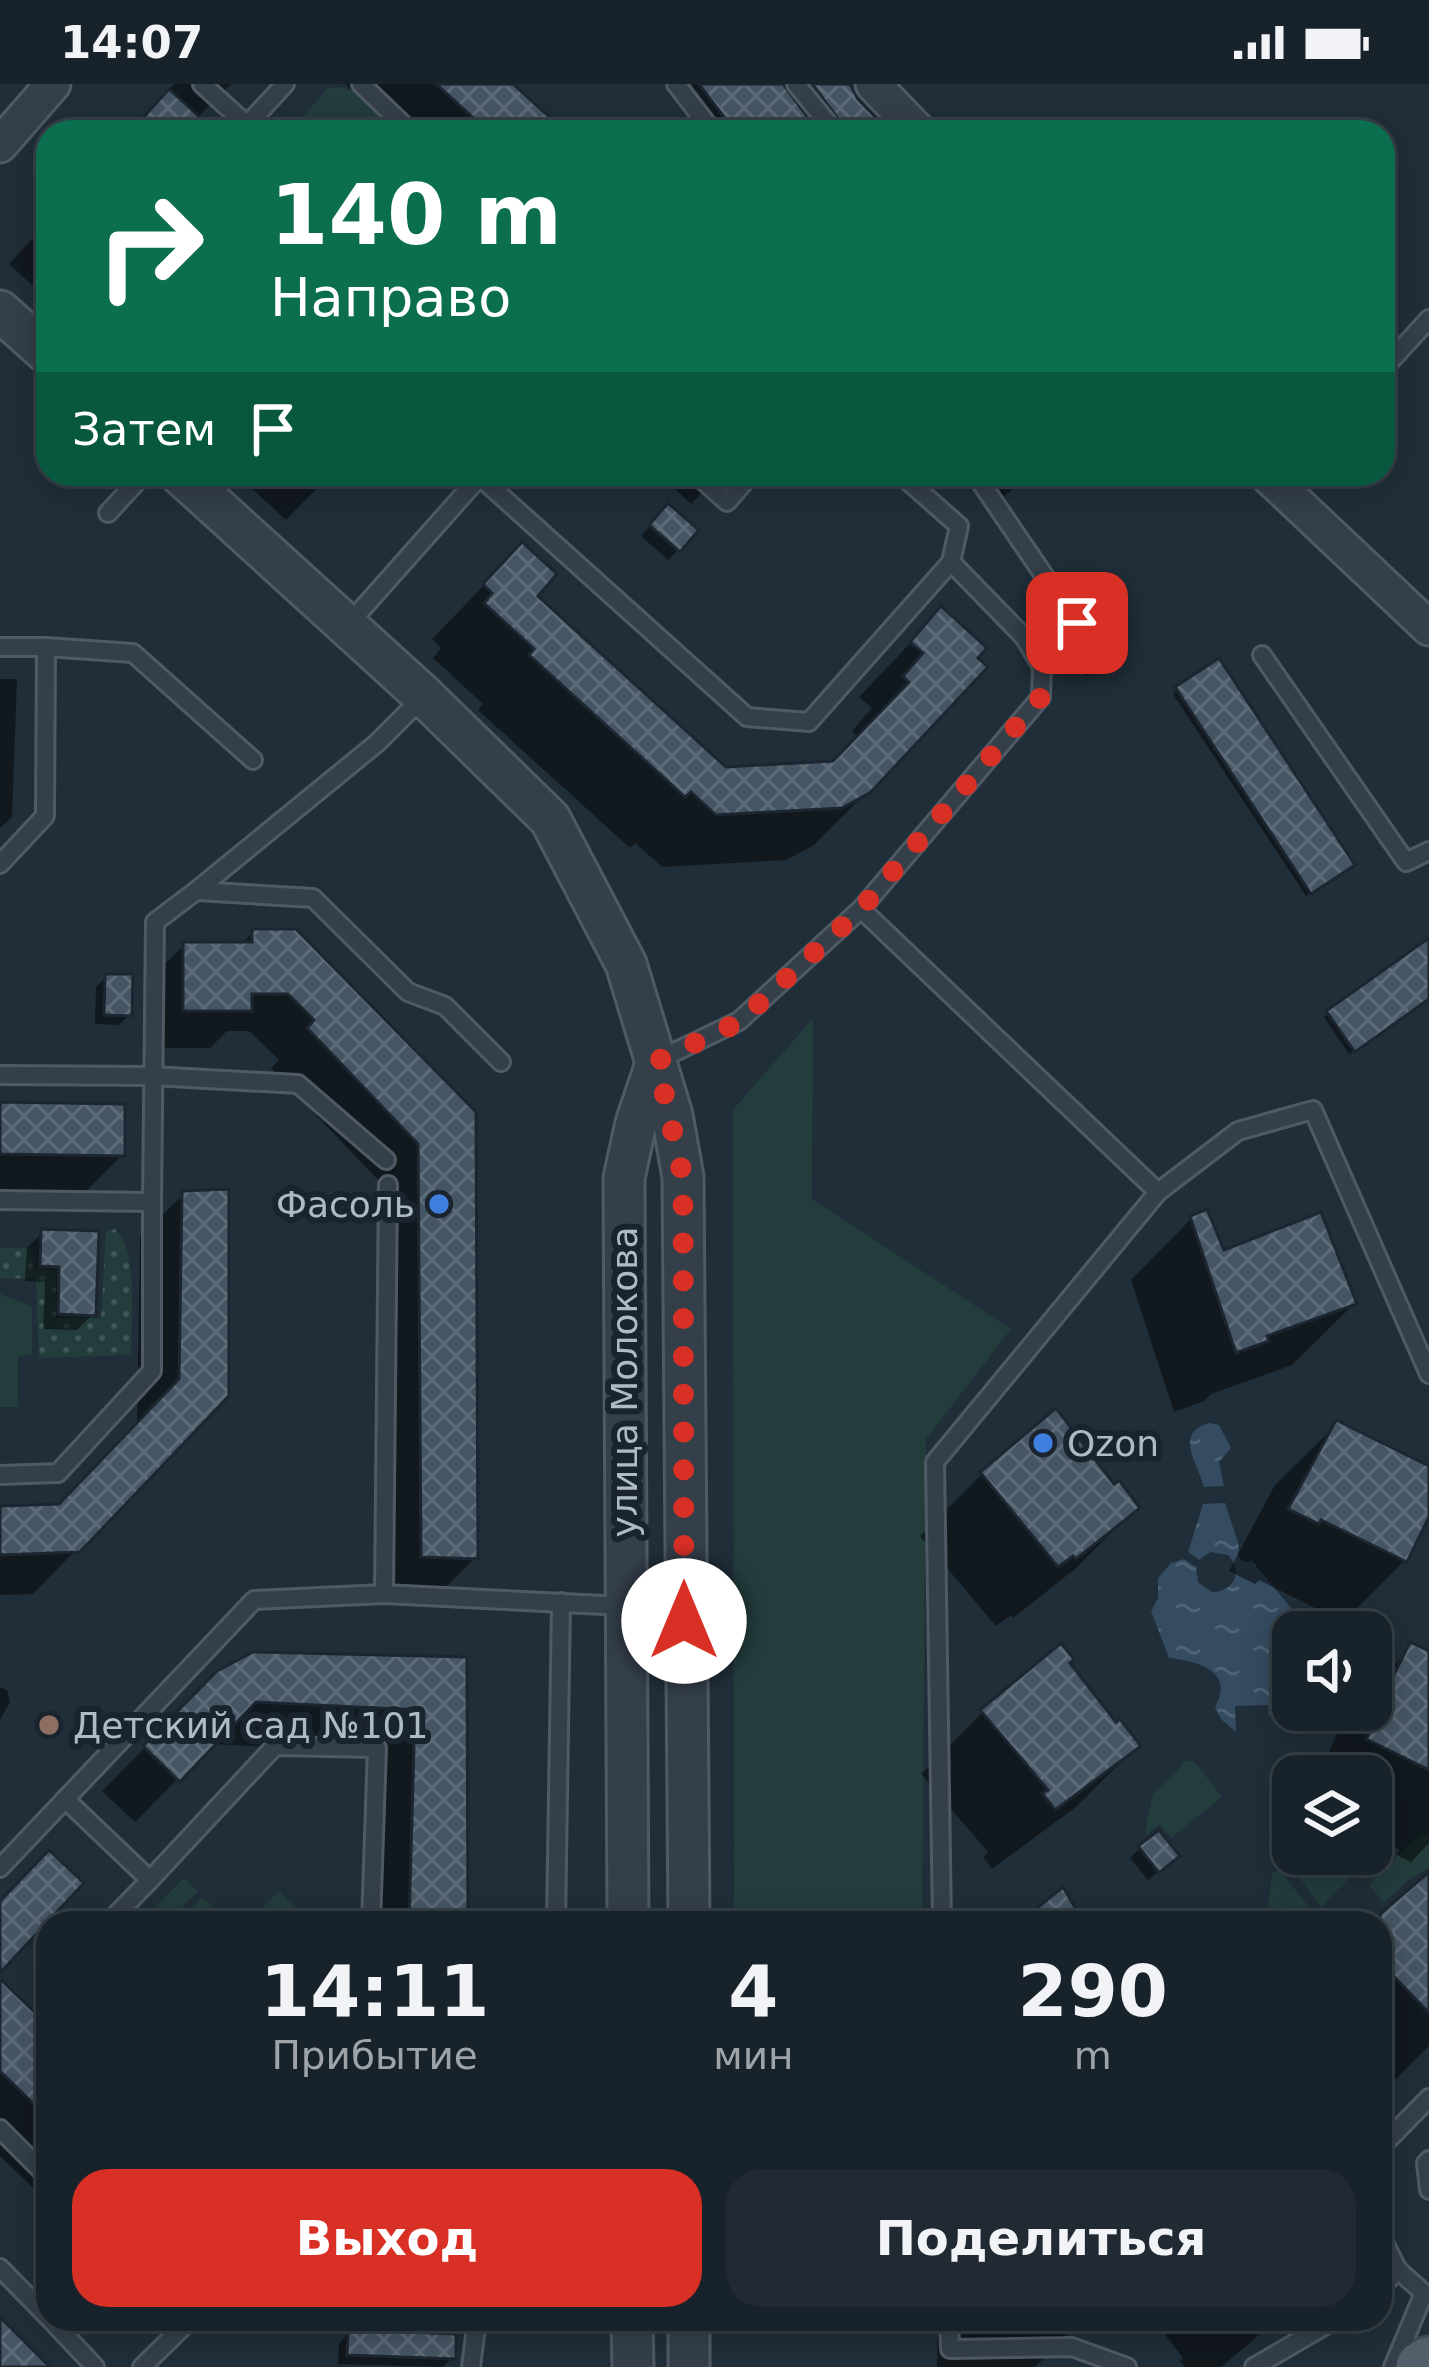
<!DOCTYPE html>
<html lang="ru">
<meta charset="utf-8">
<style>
:root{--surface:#18222b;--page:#212a33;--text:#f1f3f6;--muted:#9fa4a9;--line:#363f47;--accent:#d93025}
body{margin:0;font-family:"DejaVu Sans",sans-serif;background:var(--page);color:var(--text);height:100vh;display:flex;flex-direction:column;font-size:45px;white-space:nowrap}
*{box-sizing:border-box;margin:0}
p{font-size:39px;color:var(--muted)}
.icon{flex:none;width:66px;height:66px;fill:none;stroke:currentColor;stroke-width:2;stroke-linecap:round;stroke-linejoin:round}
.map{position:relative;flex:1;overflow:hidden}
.sheet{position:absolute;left:36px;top:1827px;width:1356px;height:420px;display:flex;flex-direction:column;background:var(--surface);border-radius:36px;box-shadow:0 6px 30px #0003,0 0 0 3px var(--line)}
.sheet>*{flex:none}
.banner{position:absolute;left:36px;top:36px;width:1359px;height:366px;border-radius:36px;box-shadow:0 6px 30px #0003,0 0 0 3px var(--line);background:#0b6e4f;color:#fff;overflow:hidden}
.controls{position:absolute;left:1272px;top:1527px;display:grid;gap:24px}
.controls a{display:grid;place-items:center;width:120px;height:120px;border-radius:24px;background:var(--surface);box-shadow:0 6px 30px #0003,0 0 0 3px var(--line);font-size:60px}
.pin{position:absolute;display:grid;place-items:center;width:102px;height:102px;color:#fff;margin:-51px;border-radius:24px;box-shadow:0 6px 18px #0006}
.me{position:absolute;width:132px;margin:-66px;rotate:0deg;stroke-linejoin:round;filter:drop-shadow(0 0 9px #0008)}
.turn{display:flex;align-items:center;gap:42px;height:252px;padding:0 36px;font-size:54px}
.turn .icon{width:156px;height:156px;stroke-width:2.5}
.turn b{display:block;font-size:84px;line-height:102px}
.then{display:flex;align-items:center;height:114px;padding:0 36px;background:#0003;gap:24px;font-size:45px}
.eta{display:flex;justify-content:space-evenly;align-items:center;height:204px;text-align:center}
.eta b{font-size:72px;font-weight:700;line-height:84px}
.primary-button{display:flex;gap:24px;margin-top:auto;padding:24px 36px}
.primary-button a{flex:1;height:138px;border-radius:36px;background:var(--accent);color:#fff;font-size:48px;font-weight:700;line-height:138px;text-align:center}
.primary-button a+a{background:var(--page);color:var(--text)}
.status{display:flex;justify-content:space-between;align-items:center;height:84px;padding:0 60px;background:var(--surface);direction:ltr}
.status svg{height:33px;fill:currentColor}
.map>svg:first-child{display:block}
.grass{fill:url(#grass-dots)}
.green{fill:#233c3c}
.water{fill:url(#water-ripples)}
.shadow{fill:#0007}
.building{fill:url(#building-cross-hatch);stroke:#1c2630;stroke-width:3}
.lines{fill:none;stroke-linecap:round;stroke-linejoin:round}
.service-casing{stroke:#4f5a64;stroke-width:22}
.minor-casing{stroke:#4f5a64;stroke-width:39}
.tertiary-casing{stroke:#4f5a64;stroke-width:45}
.primary-casing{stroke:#3e4853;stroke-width:57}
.service{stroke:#343f4a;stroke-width:16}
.minor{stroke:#343f4a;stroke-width:33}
.tertiary{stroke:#343f4a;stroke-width:39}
.primary{stroke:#525e6a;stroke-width:51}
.route{stroke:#d93025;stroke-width:21;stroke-dasharray:0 37.8}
.shop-dot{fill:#3f7fe0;stroke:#1a242e;stroke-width:4.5}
.education-dot{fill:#8d6e63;stroke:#1a242e;stroke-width:4.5}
.labels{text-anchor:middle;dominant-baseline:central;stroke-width:12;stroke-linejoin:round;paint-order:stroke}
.poi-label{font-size:36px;fill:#afbac6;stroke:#1a242e;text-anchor:start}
.street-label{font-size:36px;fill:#afbac6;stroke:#1a242e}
</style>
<div class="status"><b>14:07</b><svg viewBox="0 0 49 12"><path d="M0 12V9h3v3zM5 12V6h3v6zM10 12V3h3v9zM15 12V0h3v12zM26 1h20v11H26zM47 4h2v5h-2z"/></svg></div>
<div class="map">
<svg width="1429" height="2283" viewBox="0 0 1429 2283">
<defs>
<pattern id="grass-dots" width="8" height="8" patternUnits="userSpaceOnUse" patternTransform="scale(3)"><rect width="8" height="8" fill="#233c3c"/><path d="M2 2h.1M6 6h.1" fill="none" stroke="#405657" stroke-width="1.8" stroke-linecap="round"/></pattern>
<pattern id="water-ripples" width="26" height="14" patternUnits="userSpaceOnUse" patternTransform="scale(3)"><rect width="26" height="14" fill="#344b61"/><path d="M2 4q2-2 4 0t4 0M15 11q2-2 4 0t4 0" fill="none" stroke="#4f6376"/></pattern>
<pattern id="building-cross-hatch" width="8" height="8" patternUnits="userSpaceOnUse" patternTransform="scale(3)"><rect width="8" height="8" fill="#465563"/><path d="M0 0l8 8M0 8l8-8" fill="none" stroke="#5e6b78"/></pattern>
</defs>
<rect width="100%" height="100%" fill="#202e39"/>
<path class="grass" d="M 115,1145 C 139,1169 131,1238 131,1271 L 39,1274 L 36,1195 L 0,1194 L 0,1164 L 33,1164 L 34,1185 L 56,1187 L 56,1234 L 101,1234 L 106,1147 Z"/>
<g class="green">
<polygon points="341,3 353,7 399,48 308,48 297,39 328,4"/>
<polygon points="813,934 812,1115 1011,1245 926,1355 922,1839 734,1839 733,1026"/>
<polygon points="0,1210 32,1222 32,1271 18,1272 18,1323 0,1323"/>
<polygon points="1184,1676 1195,1678 1222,1713 1171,1754 1160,1740 1147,1751 1145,1748 1153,1709 1177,1688"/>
<polygon points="1420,1749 1429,1753 1429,1784 1409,1795 1384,1819 1369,1801"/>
<polygon points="1311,1770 1341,1770 1367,1776 1321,1823 1295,1788"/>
<polygon points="1280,1786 1313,1828 1311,1839 1266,1839 1272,1789"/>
<polygon points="184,1794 198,1807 167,1839 140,1839"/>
<polygon points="279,1807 312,1839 248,1839"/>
<polygon points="202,1813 228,1839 176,1839"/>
</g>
<g class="water">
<path d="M 1209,1339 L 1219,1341 L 1231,1364 L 1219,1378 L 1224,1402 L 1204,1403 C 1198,1378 1173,1350 1209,1339 Z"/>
<path d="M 1225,1419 L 1239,1462 L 1238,1472 L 1244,1478 L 1252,1477 L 1291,1524 C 1292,1544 1284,1554 1280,1572 C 1276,1588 1282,1610 1278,1631 L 1269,1632 L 1268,1621 L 1235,1622 L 1236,1648 L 1221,1635 L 1215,1623 C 1235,1588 1199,1577 1169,1574 L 1151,1527 L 1158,1514 L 1158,1494 L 1171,1479 L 1184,1475 L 1196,1483 L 1198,1498 L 1212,1508 C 1235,1507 1243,1487 1228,1471 L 1210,1468 L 1199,1476 L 1188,1468 L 1203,1420 Z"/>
</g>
<g class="shadow">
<polygon points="174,0 231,0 197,34 193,48 131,48"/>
<polygon points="345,0 509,0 562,48 399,48"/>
<polygon points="691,0 781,0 815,48 727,48"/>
<polygon points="804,0 846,0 884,48 842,48"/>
<polygon points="48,138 48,216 9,180"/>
<polygon points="236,390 331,390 286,436"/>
<polygon points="659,390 721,390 691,420"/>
<polygon points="982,390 1025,390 1028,394 1001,414"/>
<polygon points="658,433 678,466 668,476 641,452"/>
<polygon points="522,462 534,512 725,686 832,680 858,653 852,647 872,624 859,613 941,527 869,706 814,761 786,776 662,783 635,759 630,764 478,626 483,620 433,574 441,564 432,555"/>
<polygon points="1079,570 1106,581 1086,592 1075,574"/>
<polygon points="0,595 17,595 12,733 0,744"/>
<polygon points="1177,606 1347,785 1306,812 1173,610"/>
<polygon points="253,848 473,1029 475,1474 437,1512 384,1510 381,1099 271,984 279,976 249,947 227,947 210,964 146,964 146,899 184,861 240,861"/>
<polygon points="1429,858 1429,913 1349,970 1324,933"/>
<polygon points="106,893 129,931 119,941 95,940 96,903"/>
<polygon points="0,1021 122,1071 79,1114 0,1113"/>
<polygon points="184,1110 226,1311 33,1510 0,1511 0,1425 58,1423 137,1341 140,1153"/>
<polygon points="1192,1134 1222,1170 1354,1220 1292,1281 1211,1310 1204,1317 1174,1328 1131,1196"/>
<polygon points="43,1148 93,1230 77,1246 43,1245 45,1198 25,1197 27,1164"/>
<polygon points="1055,1329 1114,1404 1136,1424 1075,1485 1013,1534 1011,1531 996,1542 920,1452 982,1390"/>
<polygon points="1337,1340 1429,1383 1429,1423 1405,1476 1343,1538 1259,1496 1255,1500 1229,1487 1275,1401"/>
<polygon points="1408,1567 1429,1577 1429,1759 1411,1778 1397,1771 1399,1766 1390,1761 1392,1759 1371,1749 1371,1692 1318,1692 1347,1628 1371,1626 1371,1604"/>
<polygon points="464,1576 465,1839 368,1839 374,1668 212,1660 135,1738 102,1707 219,1589"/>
<polygon points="1066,1579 1115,1642 1137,1662 1076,1723 992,1785 983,1773 988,1768 921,1690 982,1629"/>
<polygon points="0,1603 7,1606 10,1618 0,1636"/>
<polygon points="1140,1764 1166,1782 1148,1796 1130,1774"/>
<polygon points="1429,1795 1429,1962 1384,2007 1380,2002 1380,1839 1375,1839 1412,1804"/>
<polygon points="0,1899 48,1946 48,2118 0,2072"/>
<polygon points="938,2235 1083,2235 1035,2283 937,2283"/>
<polygon points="1153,2235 1278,2235 1221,2283 1185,2283 1180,2277 1183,2274"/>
<polygon points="349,2249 453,2273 443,2283 338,2280 339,2259"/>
</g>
<g class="building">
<polygon points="436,0 513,0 566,48 489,48"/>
<polygon points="699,0 783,0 819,48 735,48"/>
<polygon points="812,0 850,0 858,15 890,48 848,48"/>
<polygon points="169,5 216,48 130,48"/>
<polygon points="668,419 699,446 680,468 649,441"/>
<polygon points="522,458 557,490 538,512 726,683 833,677 909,598 903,592 923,569 910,558 941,522 987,564 978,574 988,583 871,708 842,724 716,731 691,708 685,713 529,571 534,565 484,519 492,509 483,500"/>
<polygon points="1100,554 1114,577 1091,591 1077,567"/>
<polygon points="1219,574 1355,781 1311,810 1175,603"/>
<polygon points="252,845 296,845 476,1028 478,1475 421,1473 418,1060 307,944 314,936 288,910 252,910 252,927 183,927 183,858 252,858"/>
<polygon points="1429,854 1429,915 1355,968 1326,927"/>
<polygon points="105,890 133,890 132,932 104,931"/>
<polygon points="0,1018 125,1020 125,1072 0,1070"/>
<polygon points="229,1105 229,1312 80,1468 0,1471 0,1422 59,1420 179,1295 182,1107"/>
<polygon points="1207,1125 1224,1166 1321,1128 1357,1220 1267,1252 1269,1257 1236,1269 1190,1132"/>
<polygon points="41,1145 99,1147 96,1232 58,1230 59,1183 40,1182"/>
<polygon points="1056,1324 1114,1400 1119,1396 1140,1424 1076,1475 1073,1472 1058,1483 980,1388"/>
<polygon points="1336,1336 1429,1382 1429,1433 1407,1478 1321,1436 1319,1440 1288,1425"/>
<polygon points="1410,1558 1429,1567 1429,1686 1366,1655 1375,1639 1371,1637"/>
<polygon points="1061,1559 1074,1575 1070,1579 1116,1638 1120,1635 1141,1662 1055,1726 1042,1709 1048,1706 980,1626"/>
<polygon points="253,1568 467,1573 468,1839 409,1839 415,1626 256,1618 180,1698 143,1662 217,1587"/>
<polygon points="1159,1746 1180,1772 1159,1789 1138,1762"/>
<polygon points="49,1766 84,1799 0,1889 0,1817"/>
<polygon points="1429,1788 1429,1929 1380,1878 1380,1830"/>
<polygon points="1063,1803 1084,1839 1018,1839"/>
<polygon points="0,1895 48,1941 48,2034 0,1987"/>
<polygon points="0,2233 50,2283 0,2283"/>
<polygon points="348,2246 456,2250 456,2275 347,2271"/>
</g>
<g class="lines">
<g class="service-casing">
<g id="service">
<polyline points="202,0 247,41 240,48"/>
<polyline points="361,0 411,48"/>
<polyline points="676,0 713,48"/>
<polyline points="796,0 835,48"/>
<polyline points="247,41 285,0"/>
<polyline points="1383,285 1429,235"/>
<polyline points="696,390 727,418 751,390"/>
<polyline points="975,390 1077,540 1042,583"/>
<polyline points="480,393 747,633 809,638 951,478 959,442 900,390"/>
<polyline points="108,429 144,390"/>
<polyline points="347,542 482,390"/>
<polyline points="0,563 46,563 45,732 0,780"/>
<polyline points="46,563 133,569 253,676"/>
<polyline points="1262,571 1406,778 1429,767"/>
<polyline points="196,807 377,659 423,613"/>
<polyline points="861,825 1158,1108 1238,1047 1313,1026 1429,1290"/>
<polyline points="658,976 739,937 861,825 1041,613 1042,583 1024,553 951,478"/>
<polyline points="0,991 152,992 298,1000 386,1076"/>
<polyline points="0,1116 152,1118 152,1287 58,1389 0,1391"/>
<polyline points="152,1118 155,838 196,807 313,814 408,908 445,922 501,978"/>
<polyline points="384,1510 388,1101"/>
<polyline points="65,1715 150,1796 108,1839"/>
<polyline points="0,1784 254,1516 384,1510 624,1522"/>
<polyline points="150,1796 275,1662 377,1664 371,1839"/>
<polyline points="556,1839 561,1518"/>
<polyline points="942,1839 935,1378 1158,1108"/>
<polyline points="0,2045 48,2093"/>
<polyline points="1380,2064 1429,2014"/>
<polyline points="1429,2076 1426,2079 1429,2106"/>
<polyline points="1380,2151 1398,2186 1380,2204"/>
<polyline points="0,2184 48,2233"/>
<polyline points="50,2235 95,2283"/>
<polyline points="949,2235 950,2265 1072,2263 1127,2283"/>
<polyline points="142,2283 191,2235"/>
<polyline points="471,2283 477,2235"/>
<polyline points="1254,2283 1336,2235"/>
<polyline points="1393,2283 1424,2209 1398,2186"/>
</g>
</g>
<g class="minor-casing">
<g id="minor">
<polyline points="873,0 919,48"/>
<polyline points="0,61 53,0"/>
<polyline points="1266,390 1429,544"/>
</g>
</g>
<g class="tertiary-casing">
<g id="tertiary">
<polyline points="0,227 48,270"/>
<polyline points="180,390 424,612 550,735 626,880 672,1031 683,1093 689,1839"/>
<polyline points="628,1839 624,1094 636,1039 657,977"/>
<polyline points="632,2235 633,2283"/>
<polyline points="689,2283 689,2235"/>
</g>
</g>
<g class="primary-casing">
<polyline id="primary" points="1422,2283 1429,2279"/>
</g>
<use href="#service" class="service"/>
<use href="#minor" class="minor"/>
<use href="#tertiary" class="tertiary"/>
<use href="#primary" class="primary"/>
</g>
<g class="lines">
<polyline class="route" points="684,1537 683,1093 657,977 739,938 861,825 1041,613 1042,583 1077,539"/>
</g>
<g class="shop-dot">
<circle cx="439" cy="1120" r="12"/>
<circle cx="1043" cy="1359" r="12"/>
</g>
<circle class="education-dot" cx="49" cy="1641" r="12"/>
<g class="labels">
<g class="poi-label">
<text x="415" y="1120" text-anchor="end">Фасоль</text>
<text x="1067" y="1359">Ozon</text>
<text x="73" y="1641">Детский сад №101</text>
</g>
<g class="street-label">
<text transform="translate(624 1298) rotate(-90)">улица Молокова</text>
</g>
</g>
</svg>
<div class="controls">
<a><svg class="icon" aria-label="sound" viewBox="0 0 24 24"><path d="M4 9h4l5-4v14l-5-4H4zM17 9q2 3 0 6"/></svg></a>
<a><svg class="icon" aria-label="layers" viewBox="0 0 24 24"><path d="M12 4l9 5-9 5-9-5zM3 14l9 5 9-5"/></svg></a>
</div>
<div class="pin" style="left:1077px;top:539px;background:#d93025"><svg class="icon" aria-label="arrive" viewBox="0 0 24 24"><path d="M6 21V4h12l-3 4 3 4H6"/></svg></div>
<svg class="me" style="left:684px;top:1537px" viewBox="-20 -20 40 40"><circle r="19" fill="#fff"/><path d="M0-13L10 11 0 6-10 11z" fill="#d93025"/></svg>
<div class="banner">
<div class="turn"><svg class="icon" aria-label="right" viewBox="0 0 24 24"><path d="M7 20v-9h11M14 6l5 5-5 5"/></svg><div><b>140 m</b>Направо</div></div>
<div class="then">Затем<svg class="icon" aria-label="arrive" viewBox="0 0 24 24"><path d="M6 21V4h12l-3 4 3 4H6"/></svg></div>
</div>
<section class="sheet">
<div class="eta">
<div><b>14:11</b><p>Прибытие</p></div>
<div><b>4</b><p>мин</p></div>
<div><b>290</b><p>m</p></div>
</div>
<div class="primary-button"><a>Выход</a><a>Поделиться</a></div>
</section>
</div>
